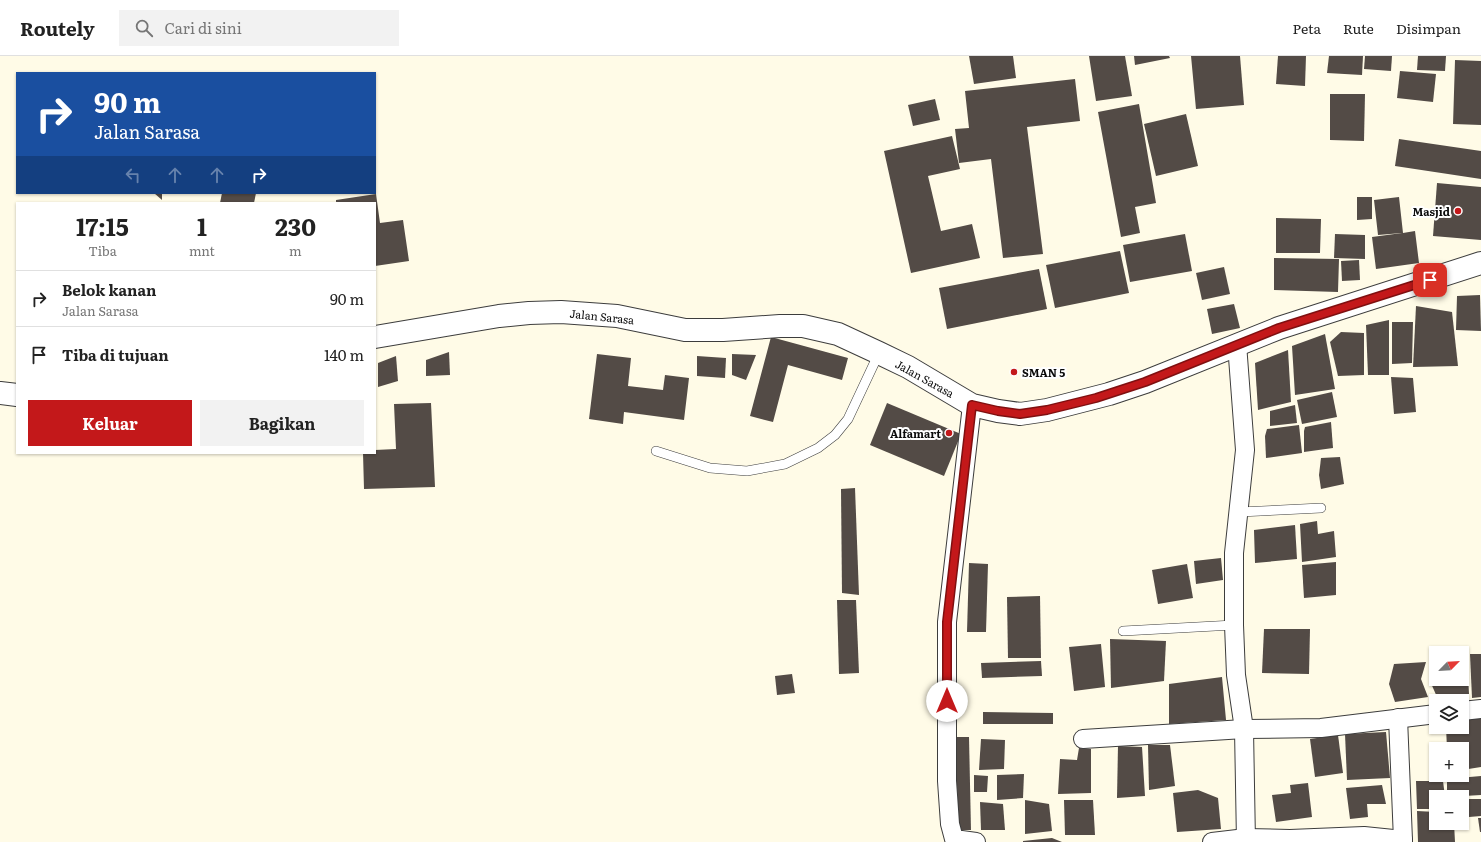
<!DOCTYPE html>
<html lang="id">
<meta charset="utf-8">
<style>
:root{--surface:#fff;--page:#f2f2f2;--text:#222;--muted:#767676;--line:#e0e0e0;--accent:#c3181a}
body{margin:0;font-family:Literata,serif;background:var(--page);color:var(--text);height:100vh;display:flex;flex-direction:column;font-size:15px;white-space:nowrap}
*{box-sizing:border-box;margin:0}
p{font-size:13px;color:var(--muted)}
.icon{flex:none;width:22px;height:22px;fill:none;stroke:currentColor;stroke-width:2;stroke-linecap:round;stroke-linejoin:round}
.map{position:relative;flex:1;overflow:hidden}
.panel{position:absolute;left:16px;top:146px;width:360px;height:252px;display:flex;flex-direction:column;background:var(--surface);border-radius:0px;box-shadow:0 1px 3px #0004}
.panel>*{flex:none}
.top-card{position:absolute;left:16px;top:16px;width:360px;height:122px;border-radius:0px;box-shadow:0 1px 3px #0004;background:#1a4fa0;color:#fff;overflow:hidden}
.needle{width:26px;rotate:66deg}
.fabs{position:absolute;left:1429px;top:590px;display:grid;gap:8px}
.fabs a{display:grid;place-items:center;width:40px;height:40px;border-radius:0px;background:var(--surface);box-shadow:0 1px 3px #0004;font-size:20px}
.pin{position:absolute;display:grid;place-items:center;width:34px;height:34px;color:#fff;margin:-17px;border-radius:8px;box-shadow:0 2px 6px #0006}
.me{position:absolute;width:44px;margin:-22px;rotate:0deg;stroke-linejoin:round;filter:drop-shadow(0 0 3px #0008)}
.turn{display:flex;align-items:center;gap:14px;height:84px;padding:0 12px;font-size:18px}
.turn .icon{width:52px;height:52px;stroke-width:2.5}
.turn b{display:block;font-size:28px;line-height:34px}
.lanes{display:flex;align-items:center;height:38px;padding:0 12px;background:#0003;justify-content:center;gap:20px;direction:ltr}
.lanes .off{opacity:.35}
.eta{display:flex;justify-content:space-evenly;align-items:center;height:68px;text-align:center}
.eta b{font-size:24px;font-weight:700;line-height:28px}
.cta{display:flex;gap:8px;margin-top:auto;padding:8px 12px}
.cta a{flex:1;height:46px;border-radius:0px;background:var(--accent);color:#fff;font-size:16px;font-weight:700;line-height:46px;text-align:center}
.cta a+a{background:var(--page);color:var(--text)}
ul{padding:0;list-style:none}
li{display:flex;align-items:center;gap:12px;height:56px;padding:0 12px;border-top:1px solid var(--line)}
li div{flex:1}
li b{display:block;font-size:15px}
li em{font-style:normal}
header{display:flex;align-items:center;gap:24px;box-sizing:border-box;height:56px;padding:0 20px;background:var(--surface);border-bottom:1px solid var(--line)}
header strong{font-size:19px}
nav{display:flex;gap:22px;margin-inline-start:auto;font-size:14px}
.search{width:280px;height:36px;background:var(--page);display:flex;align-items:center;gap:10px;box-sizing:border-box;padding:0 14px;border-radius:0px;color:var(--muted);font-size:15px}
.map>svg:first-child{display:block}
.building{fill:#534b46}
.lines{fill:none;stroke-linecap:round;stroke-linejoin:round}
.service-casing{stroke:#3d3d3d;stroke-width:10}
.minor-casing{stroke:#3d3d3d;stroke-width:20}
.tertiary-casing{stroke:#3d3d3d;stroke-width:24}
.service{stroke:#fff;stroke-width:9}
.minor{stroke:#fff;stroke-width:18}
.tertiary{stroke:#fff;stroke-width:22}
.route-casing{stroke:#7f1011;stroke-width:10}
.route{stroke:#c3181a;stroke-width:7}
.poi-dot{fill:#c3181a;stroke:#fff;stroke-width:1.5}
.labels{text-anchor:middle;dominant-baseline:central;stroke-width:4;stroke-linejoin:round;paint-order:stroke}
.poi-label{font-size:11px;font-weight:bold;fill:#0a0a0a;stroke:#fff;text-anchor:end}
.street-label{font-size:11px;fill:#0a0a0a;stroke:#fff}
</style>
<header>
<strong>Routely</strong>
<div class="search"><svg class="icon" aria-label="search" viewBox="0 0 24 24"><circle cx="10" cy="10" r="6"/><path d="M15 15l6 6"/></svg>Cari di sini</div>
<nav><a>Peta</a><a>Rute</a><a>Disimpan</a></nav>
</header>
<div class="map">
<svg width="1481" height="786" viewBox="0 0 1481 786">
<rect width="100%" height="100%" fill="#fffbe7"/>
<g class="building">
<polygon points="969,0 1013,0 1016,22 974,28"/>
<polygon points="1089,0 1125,0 1132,40 1096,45"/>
<polygon points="1134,0 1169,0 1170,2 1135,9"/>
<polygon points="1191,0 1240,0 1244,49 1196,53"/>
<polygon points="1278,0 1306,0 1305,30 1276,28"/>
<polygon points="1329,0 1363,0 1362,19 1327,17"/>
<polygon points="1365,0 1392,0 1391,15 1364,13"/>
<polygon points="1418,0 1446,0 1445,15 1417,14"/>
<polygon points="1455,4 1481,5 1481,69 1453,68"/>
<polygon points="1400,15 1436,18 1433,46 1397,42"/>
<polygon points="1075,23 1080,65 1027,71 1043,198 1003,202 991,103 959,107 955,73 969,72 965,35"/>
<polygon points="1330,38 1365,38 1364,85 1330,84"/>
<polygon points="935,43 940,64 913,70 908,49"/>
<polygon points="1139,48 1156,147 1135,151 1140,177 1121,181 1098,56"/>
<polygon points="1186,58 1198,110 1156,120 1144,68"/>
<polygon points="952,80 960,113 928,120 941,175 972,168 980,202 911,217 884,95"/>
<polygon points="1399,83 1481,95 1481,123 1395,110"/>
<polygon points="1437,127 1481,131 1481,184 1433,180"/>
<polygon points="154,137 162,137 162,144"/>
<polygon points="222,137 256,137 254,147 220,147"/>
<polygon points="376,138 380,167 403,164 409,205 375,210 375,147 336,147 336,144"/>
<polygon points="1357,141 1372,141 1372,163 1357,164"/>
<polygon points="1399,141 1403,177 1415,175 1419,207 1376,213 1372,181 1402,177 1378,179 1374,144"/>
<polygon points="1276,162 1321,163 1320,197 1276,197"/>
<polygon points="1185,178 1192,215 1130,226 1123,189"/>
<polygon points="1335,178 1365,179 1365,203 1334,202"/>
<polygon points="1120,195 1129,237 1055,252 1046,209"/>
<polygon points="1274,202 1339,203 1338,236 1274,234"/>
<polygon points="1359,204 1360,224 1342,225 1341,205"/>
<polygon points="1224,211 1230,238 1202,244 1196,217"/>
<polygon points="1039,213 1047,253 947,273 939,232"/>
<polygon points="1480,239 1481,275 1456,274 1457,240"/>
<polygon points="1234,248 1240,272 1212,278 1207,253"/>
<polygon points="1416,250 1452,256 1458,310 1413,311"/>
<polygon points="1389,264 1389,319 1368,319 1366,269"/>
<polygon points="1392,266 1413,266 1412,307 1392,308"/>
<polygon points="1341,276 1364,277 1364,319 1338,320 1330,286"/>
<polygon points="1325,278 1335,333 1295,339 1292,290"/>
<polygon points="771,281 848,302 842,324 788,309 773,366 750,360"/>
<polygon points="1288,294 1291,346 1258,354 1255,307"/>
<polygon points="449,296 450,319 426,320 426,304"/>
<polygon points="597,298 631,302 628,330 663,334 665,319 689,322 684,364 624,356 623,368 589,363"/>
<polygon points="732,298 756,299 746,324 732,319"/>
<polygon points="396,300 398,325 378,331 378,307"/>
<polygon points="697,300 726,302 725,322 697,320"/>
<polygon points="1391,321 1413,322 1416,356 1394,358"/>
<polygon points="1332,336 1337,361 1302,368 1297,344"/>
<polygon points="431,347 435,431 364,433 363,397 375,397 375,394 396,393 394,348"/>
<polygon points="887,347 961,378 944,420 870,389"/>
<polygon points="1295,349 1297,367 1270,370 1270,355"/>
<polygon points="1331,366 1333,392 1304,396 1304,375 1305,371"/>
<polygon points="1299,369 1302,397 1266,402 1265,380 1267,373"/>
<polygon points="1340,401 1344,428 1321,433 1319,419 1321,402"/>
<polygon points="855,432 859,539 842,537 841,433"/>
<polygon points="1317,465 1318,478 1334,475 1336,501 1302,506 1300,468"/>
<polygon points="1295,469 1297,503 1255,507 1254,474"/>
<polygon points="1221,502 1223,524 1196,528 1194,505"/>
<polygon points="1336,506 1336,539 1304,542 1302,509"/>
<polygon points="969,507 988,508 986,576 967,576"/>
<polygon points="1187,508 1193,542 1158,548 1152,514"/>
<polygon points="1040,540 1041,602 1008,602 1007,541"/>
<polygon points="837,544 856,544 859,617 839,618"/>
<polygon points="1264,573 1310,573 1309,618 1262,617"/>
<polygon points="1110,583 1166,585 1164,625 1111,632"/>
<polygon points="1101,588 1105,631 1074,635 1069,591"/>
<polygon points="1470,598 1481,598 1481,641 1472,642"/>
<polygon points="1462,601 1467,601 1469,638 1437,641 1430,625 1432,604 1436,604 1436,623 1462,623"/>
<polygon points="1041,605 1042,620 982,622 981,607"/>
<polygon points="1426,606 1421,623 1428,641 1395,646 1389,628 1394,608"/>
<polygon points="792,618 795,637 777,639 775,620"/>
<polygon points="1222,621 1226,664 1169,668 1169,628"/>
<polygon points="983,656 1053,657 1053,668 983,668"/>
<polygon points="1481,661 1481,711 1462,714 1462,693 1447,693 1446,671 1462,671 1462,663"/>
<polygon points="1386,676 1390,722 1347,724 1345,678"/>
<polygon points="1338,679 1343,717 1315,721 1310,683"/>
<polygon points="956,681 969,681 971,774 958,774"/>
<polygon points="981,683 1005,684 1004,713 979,714"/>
<polygon points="1148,689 1170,689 1175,730 1149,734"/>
<polygon points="1118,690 1142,691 1145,740 1117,742"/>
<polygon points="1079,692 1091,693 1091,737 1058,738 1060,703 1077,704"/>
<polygon points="1024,718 1023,742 997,744 997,719"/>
<polygon points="974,719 988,720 987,736 974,736"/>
<polygon points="1481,720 1481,739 1447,741 1447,723"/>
<polygon points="1416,725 1443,725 1445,741 1436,741 1436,753 1417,753"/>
<polygon points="1308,727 1312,761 1276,766 1272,739 1291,737 1290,729"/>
<polygon points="1382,729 1386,748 1367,748 1368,761 1350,763 1346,732"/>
<polygon points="1198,734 1218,742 1221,773 1177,776 1173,737"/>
<polygon points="1468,743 1481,743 1481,760 1469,761"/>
<polygon points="1025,744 1049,748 1052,775 1025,778"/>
<polygon points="1064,744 1093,744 1095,779 1065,779"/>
<polygon points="980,746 1003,748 1005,774 981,774"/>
<polygon points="1417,755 1436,756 1436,767 1454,767 1455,786 1418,786"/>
<polygon points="1478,762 1481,762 1481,776 1480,776"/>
<polygon points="1052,782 1062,786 1023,786 1023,785"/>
</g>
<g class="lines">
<g class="service-casing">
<g id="service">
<polyline points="656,395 710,412 747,415 785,408 818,392 835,379 848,363 879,297"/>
<polyline points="1239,456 1321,452"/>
<polyline points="1123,575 1234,569"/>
</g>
</g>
<g class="minor-casing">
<g id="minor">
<polyline points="1237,288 1245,394 1234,497 1234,569 1236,619 1244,673 1246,786"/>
<polyline points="972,349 947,566 947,725 950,768 954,783 976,786"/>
<polyline points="1462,655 1481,653"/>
<polyline points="1398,662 1403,784"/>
<polyline points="1083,683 1244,673 1321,672 1436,658"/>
<polyline points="1212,786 1246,782 1290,783 1364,780 1403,784 1403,786"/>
</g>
</g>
<g class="tertiary-casing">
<g id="tertiary">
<polyline points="375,281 499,260 529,257 561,256 617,260 685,274 723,274 780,270 803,270 838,278 879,297 908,311 972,349 998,355 1020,358 1047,354 1109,338 1145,326 1279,272 1481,207"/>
<polyline points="0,337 17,339"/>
</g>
</g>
<use href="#service" class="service"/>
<use href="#minor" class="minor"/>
<use href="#tertiary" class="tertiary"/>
</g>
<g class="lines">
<g class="route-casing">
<polyline id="route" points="947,645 947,566 972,349 998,355 1020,358 1047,354 1096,342 1145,326 1279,272 1430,224"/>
</g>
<use href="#route" class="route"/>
</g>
<g class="poi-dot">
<circle cx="1458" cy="155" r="4"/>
<circle cx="1014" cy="316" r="4"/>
<circle cx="949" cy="377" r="4"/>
</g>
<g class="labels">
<g class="poi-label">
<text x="1450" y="155">Masjid</text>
<text x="1022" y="316" text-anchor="start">SMAN 5</text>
<text x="941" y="377">Alfamart</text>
</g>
<g class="street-label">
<text transform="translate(602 260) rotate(6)">Jalan Sarasa</text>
<text transform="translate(925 322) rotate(29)">Jalan Sarasa</text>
</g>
</g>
</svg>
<div class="fabs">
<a><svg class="needle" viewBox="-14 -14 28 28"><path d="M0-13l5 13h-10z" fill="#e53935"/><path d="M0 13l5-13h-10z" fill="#767676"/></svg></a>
<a><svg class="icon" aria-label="layers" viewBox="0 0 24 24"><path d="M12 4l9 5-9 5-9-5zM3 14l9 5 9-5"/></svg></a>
<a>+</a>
<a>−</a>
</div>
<div class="pin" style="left:1430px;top:224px;background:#d93025"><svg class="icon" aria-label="arrive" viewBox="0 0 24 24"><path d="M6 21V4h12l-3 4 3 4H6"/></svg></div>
<svg class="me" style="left:947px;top:645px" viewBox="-20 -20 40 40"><circle r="19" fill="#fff"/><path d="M0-13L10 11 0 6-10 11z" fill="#c3181a"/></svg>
<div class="top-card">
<div class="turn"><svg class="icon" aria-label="right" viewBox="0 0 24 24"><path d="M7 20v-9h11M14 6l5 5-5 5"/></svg><div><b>90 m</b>Jalan Sarasa</div></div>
<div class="lanes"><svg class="icon off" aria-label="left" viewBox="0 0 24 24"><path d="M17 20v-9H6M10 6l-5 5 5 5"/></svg><svg class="icon off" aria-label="ahead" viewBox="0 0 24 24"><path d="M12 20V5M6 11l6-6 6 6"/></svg><svg class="icon off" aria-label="ahead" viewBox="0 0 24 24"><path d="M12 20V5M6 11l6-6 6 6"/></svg><svg class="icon" aria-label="right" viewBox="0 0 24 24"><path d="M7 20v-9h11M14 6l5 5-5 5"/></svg></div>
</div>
<section class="panel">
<div class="eta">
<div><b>17:15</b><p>Tiba</p></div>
<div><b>1</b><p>mnt</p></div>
<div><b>230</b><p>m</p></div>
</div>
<ul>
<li><svg class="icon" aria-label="right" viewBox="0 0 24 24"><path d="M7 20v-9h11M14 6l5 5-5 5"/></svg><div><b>Belok kanan</b><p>Jalan Sarasa</p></div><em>90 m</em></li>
<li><svg class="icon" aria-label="arrive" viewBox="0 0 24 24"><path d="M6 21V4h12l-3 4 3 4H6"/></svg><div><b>Tiba di tujuan</b></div><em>140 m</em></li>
</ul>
<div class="cta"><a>Keluar</a><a>Bagikan</a></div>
</section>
</div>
